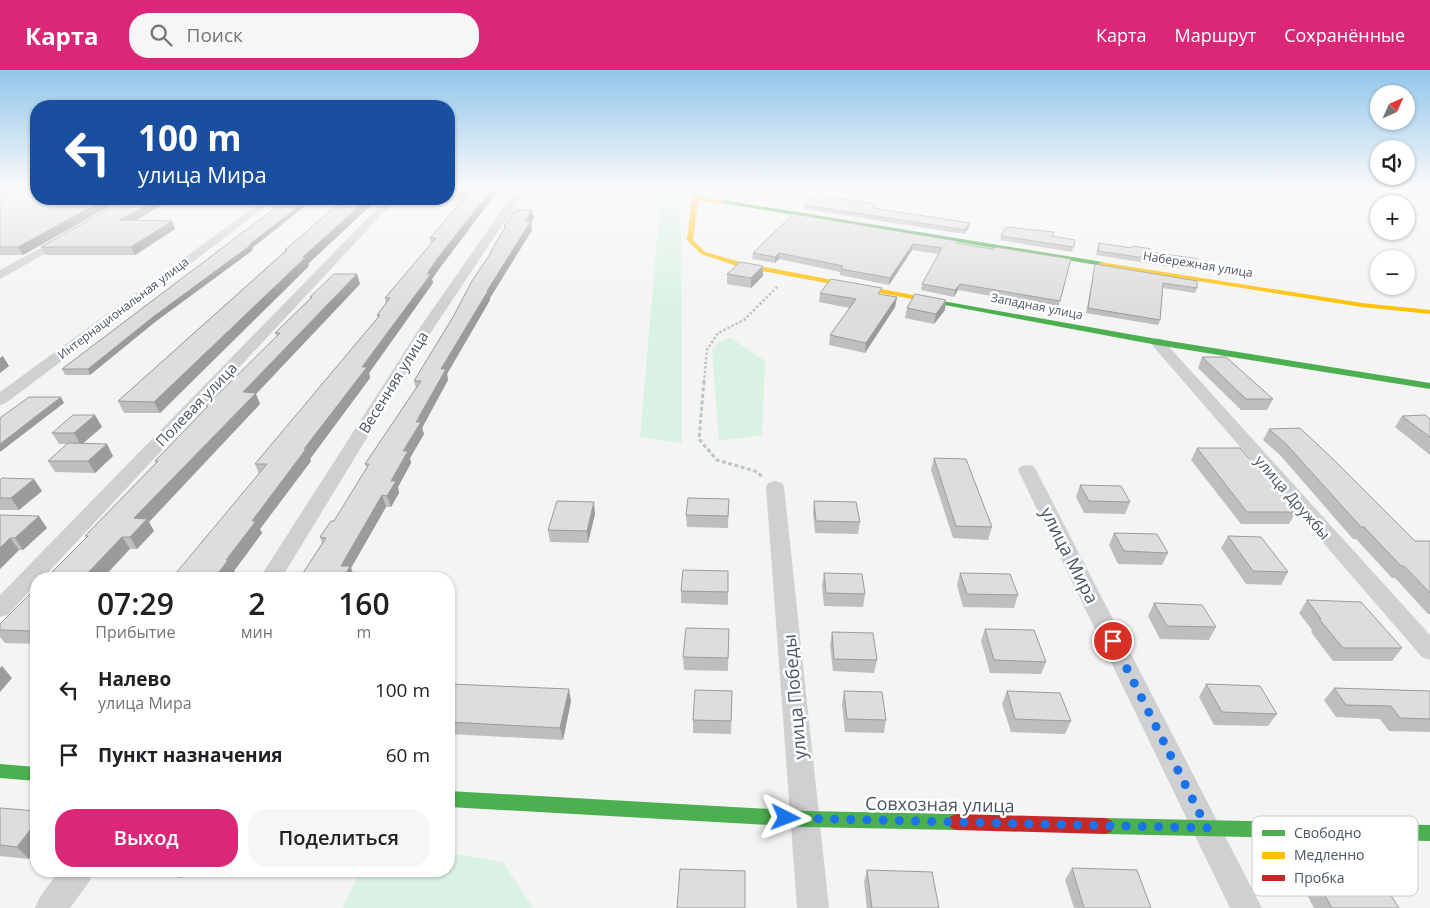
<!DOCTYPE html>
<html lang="ru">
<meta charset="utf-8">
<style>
:root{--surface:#fff;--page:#f6f6f6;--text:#202124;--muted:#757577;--accent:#db2777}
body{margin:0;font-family:"Open Sans",sans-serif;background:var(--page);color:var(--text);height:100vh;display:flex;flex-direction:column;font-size:19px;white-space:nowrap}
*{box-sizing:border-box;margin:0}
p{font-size:16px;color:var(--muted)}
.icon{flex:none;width:28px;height:28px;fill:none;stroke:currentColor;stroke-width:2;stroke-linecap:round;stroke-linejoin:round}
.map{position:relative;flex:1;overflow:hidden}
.panel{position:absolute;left:30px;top:502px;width:425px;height:305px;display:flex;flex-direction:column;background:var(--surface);border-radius:20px;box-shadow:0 1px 4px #0004}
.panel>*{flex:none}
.hud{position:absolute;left:30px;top:30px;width:425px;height:105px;border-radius:20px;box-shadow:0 1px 4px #0004;background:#1a4fa0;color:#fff;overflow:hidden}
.needle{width:32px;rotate:45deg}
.fabs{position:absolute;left:1370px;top:15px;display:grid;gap:10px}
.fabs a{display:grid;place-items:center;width:45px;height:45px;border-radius:50%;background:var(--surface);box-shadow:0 1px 4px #0004;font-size:25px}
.pin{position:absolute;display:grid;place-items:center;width:42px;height:42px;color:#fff;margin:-21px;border:2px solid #fff;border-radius:50%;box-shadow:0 1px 5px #0007}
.me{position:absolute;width:55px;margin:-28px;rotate:93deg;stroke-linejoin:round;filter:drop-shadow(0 0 4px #0008)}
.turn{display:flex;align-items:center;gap:18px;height:105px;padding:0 25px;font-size:22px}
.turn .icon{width:65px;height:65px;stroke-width:2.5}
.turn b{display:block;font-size:35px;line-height:42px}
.eta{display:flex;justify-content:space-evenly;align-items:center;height:85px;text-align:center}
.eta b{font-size:30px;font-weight:600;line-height:35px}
.action{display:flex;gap:10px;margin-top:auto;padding:10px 25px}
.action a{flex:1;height:58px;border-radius:20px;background:var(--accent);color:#fff;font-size:20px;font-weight:600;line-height:58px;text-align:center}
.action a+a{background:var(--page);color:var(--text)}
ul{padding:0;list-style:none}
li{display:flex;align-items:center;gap:15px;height:65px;padding:0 25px}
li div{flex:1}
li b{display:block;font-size:19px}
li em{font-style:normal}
header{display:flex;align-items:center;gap:30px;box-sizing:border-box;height:70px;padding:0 25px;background:var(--accent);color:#fff}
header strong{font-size:24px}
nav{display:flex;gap:28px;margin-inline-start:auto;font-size:18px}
.search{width:350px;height:45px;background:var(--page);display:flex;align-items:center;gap:12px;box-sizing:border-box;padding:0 18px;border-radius:20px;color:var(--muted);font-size:19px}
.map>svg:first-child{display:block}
.green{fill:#d9f2e3}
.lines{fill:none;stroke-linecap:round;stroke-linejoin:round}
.path-far1{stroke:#bcc7c4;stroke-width:2.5;stroke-dasharray:2.5 2;stroke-linecap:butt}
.path{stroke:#bcc7c4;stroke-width:3;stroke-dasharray:4 2.5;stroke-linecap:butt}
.lane{fill:#ced0d2;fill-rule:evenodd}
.street{fill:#ced0d2;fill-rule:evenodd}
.fast{fill:#4caf50;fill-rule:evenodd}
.slow{fill:#ffc107;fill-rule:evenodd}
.jam{fill:#c62828;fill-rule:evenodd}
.wall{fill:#bebebf}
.shaded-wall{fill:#9b9b9b}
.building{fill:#ddddde;stroke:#9b9b9b}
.route{stroke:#1a73e8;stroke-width:9;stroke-dasharray:0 16.2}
.labels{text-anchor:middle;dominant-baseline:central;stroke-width:5;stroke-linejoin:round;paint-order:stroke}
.far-street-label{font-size:12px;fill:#4a5661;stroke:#fff}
.street-label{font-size:15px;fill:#4a5661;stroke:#fff}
.near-street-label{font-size:18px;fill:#4a5661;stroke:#fff}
.key{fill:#fff;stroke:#c9ccd0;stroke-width:1}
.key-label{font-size:14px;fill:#4a5661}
</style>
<header>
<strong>Карта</strong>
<div class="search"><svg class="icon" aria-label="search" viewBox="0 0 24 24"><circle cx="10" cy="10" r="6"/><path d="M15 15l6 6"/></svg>Поиск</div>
<nav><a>Карта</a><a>Маршрут</a><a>Сохранённые</a></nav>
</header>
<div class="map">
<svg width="1430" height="838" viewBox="0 0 1430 838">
<rect width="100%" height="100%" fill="#f4f4f4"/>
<g class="green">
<polygon points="661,124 681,125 682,373 640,367"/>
<polygon points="731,268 765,291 762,365 719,371 712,280 719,272"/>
<polygon points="449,783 503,792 533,838 343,838 360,801 449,801"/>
</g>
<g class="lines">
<polyline class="path-far1" points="704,312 707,280 718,263 744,250 778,216"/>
<polyline class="path" points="704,311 699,369 717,390 755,401 763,407"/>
<polygon class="lane" points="691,118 695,118 697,129 693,128"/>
<g class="street">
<polygon points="517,118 527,118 435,256 281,509 259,509 421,256"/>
<polygon points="265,129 276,129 6,333 0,335 0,322"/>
<polygon points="386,129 396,129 42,509 36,509 36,514 8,545 0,547 0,525"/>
<polygon points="65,165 71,168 69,170 0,209 0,200"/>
<polygon points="1157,268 1162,269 1430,565 1430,590 1422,587 1152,275 1150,272 1152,269"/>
<polygon points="1027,395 1033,396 1036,400 1262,838 1230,838 1018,400 1021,396"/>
<polygon points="775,411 782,413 784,417 829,838 797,838 766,417 768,413"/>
<polygon points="59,801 93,801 89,812 70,838 35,838 40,827"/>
</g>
<g class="fast">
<polygon points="723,130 1103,192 1107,194 1103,196 721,133 721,131"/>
<polygon points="931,229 1157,269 1430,313 1430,319 1157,275 934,233 931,233"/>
<polygon points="0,694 36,697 36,711 0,708"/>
<polygon points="449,721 805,741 957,744 963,746 966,752 963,758 957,760 805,757 449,737"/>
<polygon points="1105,748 1430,755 1430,771 1105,764 1099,762 1096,756 1099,750"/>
</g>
<g class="slow">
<polygon points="695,126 726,132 723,134 698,130 693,170 705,182 744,193 934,229 938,231 934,233 740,197 701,184 687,170 692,128"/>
<polygon points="1100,192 1362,233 1430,240 1430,244 1362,237 1103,196 1099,194"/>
</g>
<polygon class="jam" points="957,744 1105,748 1111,750 1114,756 1111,762 1105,764 957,760 951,758 948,752 951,746"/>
</g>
<g class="wall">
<polygon points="449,118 500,118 439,199 432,209 433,213 369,303 370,308 310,389 311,391 260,459 262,463 234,501 235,503 230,509 259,404 255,394 378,248 377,245 386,234 385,228 431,174 430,168 462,131 415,131 414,129 449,129"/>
<polygon points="0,124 23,185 0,185"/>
<polygon points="126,129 172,129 136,151 172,151 175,159 135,185 45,185 41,177"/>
<polygon points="287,129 314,129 252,178 253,180 155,252 90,305 65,305 62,299"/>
<polygon points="344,129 308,194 309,196 160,343 124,343 118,331 285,181 285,180"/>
<polygon points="804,135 875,138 969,157 964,164 804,139"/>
<polygon points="793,144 957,174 993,179 1071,189 1058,238 958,220 954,227 921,220 922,214 939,184 912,180 889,215 840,205 840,202 779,189 775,193 752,189 753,183"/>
<polygon points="534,148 531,152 532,160 490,228 490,230 447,304 448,310 422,358 424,364 410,388 411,393 398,417 399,423 391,437 386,437 351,498 355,509 299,509 322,473 320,467 334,451 367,398 365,394 416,318 414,311 453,247 491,183 491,181 504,159 504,156"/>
<polygon points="1001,166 1053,166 1075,170 1072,182 1000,170"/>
<polygon points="1099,173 1151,182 1198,196 1196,201 1096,185"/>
<polygon points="1095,194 1197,218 1195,223 1163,218 1160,250 1158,255 1086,243"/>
<polygon points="357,204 360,214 256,324 260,334 149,452 154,461 137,479 130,479 86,467 85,466 156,393 155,391 207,338 206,336 277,267 275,263 311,229 310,227"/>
<polygon points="727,204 763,206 751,218 727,214"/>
<polygon points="820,223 881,225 897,227 895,237 865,283 829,275 830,265 850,238 819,232"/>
<polygon points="907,238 945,240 934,254 905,248"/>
<polygon points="1202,287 1273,329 1267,340 1241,340 1198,298"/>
<polygon points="95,345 102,357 82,374 113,386 95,403 55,402 48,391 67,374 59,374 52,363"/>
<polygon points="1402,346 1430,349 1430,385 1395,357"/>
<polygon points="1269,359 1415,471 1430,471 1430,544 1428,544 1395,508 1392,508 1356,469 1353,469 1280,385 1263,370"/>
<polygon points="1197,378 1296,442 1289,454 1241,454 1191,390"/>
<polygon points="934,388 992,457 988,470 953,468 931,400"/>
<polygon points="0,410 42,421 19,440 0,440"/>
<polygon points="1080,415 1130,432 1125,444 1084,443 1076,427"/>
<polygon points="729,429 728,458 687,457 686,445"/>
<polygon points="814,431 860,452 858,464 815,463 813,443"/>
<polygon points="595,444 588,473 550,472 548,460"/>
<polygon points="0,445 47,458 23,480 19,480 0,499"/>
<polygon points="1114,463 1168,483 1162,495 1118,494 1109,475"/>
<polygon points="1228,466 1288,502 1281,515 1246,514 1221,478"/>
<polygon points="728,501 728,535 681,533 681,521"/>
<polygon points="824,503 865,524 863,537 824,536 822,516"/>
<polygon points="960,503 1018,525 1014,538 963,537 957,515"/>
<polygon points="36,518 36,574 5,573 0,567 0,554"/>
<polygon points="1307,530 1402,578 1392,591 1333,591 1311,562 1312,560 1299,543"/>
<polygon points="1154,533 1216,557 1209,570 1160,569 1148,546"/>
<polygon points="729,559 728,601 684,600 683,587"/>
<polygon points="985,559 1046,592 1041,604 990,603 981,571"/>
<polygon points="832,562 877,590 874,603 833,601 830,575"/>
<polygon points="1206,614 1277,644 1268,656 1214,655 1199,627"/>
<polygon points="449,615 571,631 563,670 449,664"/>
<polygon points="1334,618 1430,621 1430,662 1389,661 1380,649 1336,647 1324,630"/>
<polygon points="732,621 731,664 693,663 693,650"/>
<polygon points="844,621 886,650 884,663 845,662 842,634"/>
<polygon points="1007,621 1071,651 1065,664 1011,662 1002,634"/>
<polygon points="0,738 29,789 0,786"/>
<polygon points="1072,798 1151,838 1074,838 1065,810"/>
<polygon points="867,800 939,838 867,838 864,812"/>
<polygon points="133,801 187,801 182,808 135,803"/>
<polygon points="1315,808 1399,838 1314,838 1304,819"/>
</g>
<g class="shaded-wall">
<polygon points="0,118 13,118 0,124"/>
<polygon points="493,118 500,118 439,199 432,209 433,213 369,303 370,308 310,389 311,391 260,459 262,463 234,501 235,503 230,509 214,509 252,451 362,297 437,189"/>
<polygon points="106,129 123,129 23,185 18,177"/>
<polygon points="157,129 172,129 123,158 120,150"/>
<polygon points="308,129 314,129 252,178 253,180 155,252 90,305 88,299 153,247 249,175"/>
<polygon points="367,129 378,129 308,194 309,196 160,343 154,332 303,187"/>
<polygon points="532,140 534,148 531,152 532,160 490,228 490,230 447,304 448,310 422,358 424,364 410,388 411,393 398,417 399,423 391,437 387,426 391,411 441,299"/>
<polygon points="172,151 175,159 135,185 131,177"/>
<polygon points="970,153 969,157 964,164 965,160"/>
<polygon points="913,174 912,180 889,215 890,208"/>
<polygon points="779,183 779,189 775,193 775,187"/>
<polygon points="763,196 763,206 751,218 751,208"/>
<polygon points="357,204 360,214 256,324 260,334 149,452 154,461 137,479 130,467 134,448 243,322"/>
<polygon points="960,214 958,220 954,227 955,220"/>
<polygon points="897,227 895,237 865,283 866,273"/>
<polygon points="946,230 945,240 934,254 936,244"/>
<polygon points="3,286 9,296 0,303 0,288"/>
<polygon points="61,327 64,333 0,382 0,374"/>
<polygon points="95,345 102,357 81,375 74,363"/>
<polygon points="107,374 113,386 95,403 88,391"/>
<polygon points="34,409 42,421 19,440 11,428"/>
<polygon points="382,425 386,437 351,498 355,508 343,509 341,496"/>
<polygon points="594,432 595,444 588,473 587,461"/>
<polygon points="39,446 47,458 23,480 15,468"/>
<polygon points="122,467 130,479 102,509 82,509"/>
<polygon points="10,468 19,480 0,499 0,478"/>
<polygon points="36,557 36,566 32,561"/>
<polygon points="2,596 12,608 0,622 0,598"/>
<polygon points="569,619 571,631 563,670 560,658"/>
<polygon points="36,752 36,780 29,789 17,777"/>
<polygon points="177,801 187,801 182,808"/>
</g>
<g class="building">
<polygon points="13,118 36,118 36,129 106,129 18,177 0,177 0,124"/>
<polygon points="449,118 493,118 437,189 427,204 431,204 362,297 367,297 304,379 306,379 252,451 256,451 226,490 228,490 214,509 171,509 267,394 255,394 380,245 377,245 390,228 385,228 436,168 430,168 469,123 449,123"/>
<polygon points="817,125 876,134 872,138 970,153 965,160 804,135"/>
<polygon points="126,129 157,129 120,150 172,151 131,177 41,177"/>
<polygon points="287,129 308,129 249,175 251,175 153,247 88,299 62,299"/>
<polygon points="344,129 367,129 303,187 306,187 154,332 118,331 287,180 285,180"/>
<polygon points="515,140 532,140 525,151 531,151 487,221 488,221 441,299 446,299 416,352 421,352 403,381 408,381 391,411 396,411 387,426 382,425 341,496 350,496 343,509 299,509 326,468 320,467 331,451 334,451 369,394 365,394 421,311 414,311 453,247 472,211 492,181 491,181 506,156 504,156"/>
<polygon points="793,144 957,171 955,173 993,179 995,177 1071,189 1060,231 960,214 955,220 922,214 942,178 913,174 890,208 841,199 843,196 779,183 775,187 753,183"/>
<polygon points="1006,157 1054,162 1052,166 1075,170 1074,177 1001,166"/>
<polygon points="1099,173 1132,178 1133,176 1151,179 1151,182 1198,189 1198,196 1098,181"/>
<polygon points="740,192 763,196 751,208 727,204"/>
<polygon points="1095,194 1197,211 1197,218 1163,213 1160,250 1088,238"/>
<polygon points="334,204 357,204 243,322 256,323 134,448 147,449 130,467 122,467 82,509 45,509 88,466 85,466 158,391 155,391 208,336 206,336 280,263 275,263 312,227 310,227"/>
<polygon points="831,209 882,218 878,224 897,227 866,273 830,265 856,229 820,223"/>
<polygon points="915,224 946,230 936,244 907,238"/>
<polygon points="1202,287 1226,287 1273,329 1246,329"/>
<polygon points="29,327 61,327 0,374 0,348"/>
<polygon points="73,345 95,345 74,363 52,363"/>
<polygon points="1425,345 1430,349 1430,367 1402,346"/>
<polygon points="1300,358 1336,392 1415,471 1430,471 1430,523 1404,496 1401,496 1364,457 1361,457 1286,374 1269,359"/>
<polygon points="68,373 107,374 88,391 48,391"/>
<polygon points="1197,378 1240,378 1296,442 1247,442"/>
<polygon points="934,388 966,389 992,457 956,456"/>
<polygon points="2,408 34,409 11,428 0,428 0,410"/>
<polygon points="1080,415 1121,416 1130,432 1089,431"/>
<polygon points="688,428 729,429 728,446 686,445"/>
<polygon points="557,431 594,432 587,461 548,460"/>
<polygon points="814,431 856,432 860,452 816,451"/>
<polygon points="0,445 39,446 15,468 10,468 0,478"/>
<polygon points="1114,463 1157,464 1168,483 1124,481"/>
<polygon points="1228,466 1261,467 1288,502 1253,501"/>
<polygon points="683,500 728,501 728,522 681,521"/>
<polygon points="824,503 862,504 865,524 826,523"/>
<polygon points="960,503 1010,504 1018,525 967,524"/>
<polygon points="36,518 36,557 32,561 0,560 0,554"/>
<polygon points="1307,530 1361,532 1402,578 1343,578 1319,549 1321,549"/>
<polygon points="1154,533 1202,535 1216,557 1167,556"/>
<polygon points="686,558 729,559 728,588 683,587"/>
<polygon points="985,559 1034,560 1046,592 994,590"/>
<polygon points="832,562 873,563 877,590 834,589"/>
<polygon points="449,614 569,619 560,658 449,652"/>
<polygon points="1206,614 1260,616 1277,644 1222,642"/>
<polygon points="1334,618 1430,621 1430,649 1400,648 1391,636 1346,635"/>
<polygon points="695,620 732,621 731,651 693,650"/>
<polygon points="844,621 882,622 886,650 847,649"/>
<polygon points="1007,621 1060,623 1071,651 1015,649"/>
<polygon points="0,738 36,741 36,752 17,777 0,775"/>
<polygon points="1072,798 1137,800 1151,838 1084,838"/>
<polygon points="680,799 745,801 745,838 677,838"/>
<polygon points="867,800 932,802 939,838 872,838"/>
<polygon points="1315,808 1381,810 1399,838 1332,838"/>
</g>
<linearGradient id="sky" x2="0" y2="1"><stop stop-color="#91c6eb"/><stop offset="0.5" stop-color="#fafafa"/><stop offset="1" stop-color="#fafafa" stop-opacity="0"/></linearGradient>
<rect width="1430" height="235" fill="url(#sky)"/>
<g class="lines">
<polyline class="route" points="786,748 1207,758 1113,571"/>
</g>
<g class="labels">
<g class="far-street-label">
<text transform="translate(1198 194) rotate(9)">Набережная улица</text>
<text transform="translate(1037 236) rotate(11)">Западная улица</text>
<text transform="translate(123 238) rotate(-37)">Интернациональная улица</text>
</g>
<g class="street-label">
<text transform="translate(393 312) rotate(-58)">Весенняя улица</text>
<text transform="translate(196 334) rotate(-46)">Полевая улица</text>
<text transform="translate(1293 427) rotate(49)">улица Дружбы</text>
</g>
<g class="near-street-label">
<text transform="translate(1070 485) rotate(63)">улица Мира</text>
<text transform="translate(794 627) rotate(-95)">улица Победы</text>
<text transform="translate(940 734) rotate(1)">Совхозная улица</text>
</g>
</g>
<rect x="1252" y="746" width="166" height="80" rx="8" class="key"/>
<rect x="1262" y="760" width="23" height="6" fill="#4caf50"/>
<rect x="1262" y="782" width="23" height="7" fill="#ffc107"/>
<rect x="1262" y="805" width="23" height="6" fill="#c62828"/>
<g class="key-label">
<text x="1294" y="768">Свободно</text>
<text x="1294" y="790">Медленно</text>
<text x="1294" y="813">Пробка</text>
</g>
</svg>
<div class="fabs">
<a><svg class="needle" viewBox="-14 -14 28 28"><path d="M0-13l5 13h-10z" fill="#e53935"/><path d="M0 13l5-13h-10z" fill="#757577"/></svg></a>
<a><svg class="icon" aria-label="sound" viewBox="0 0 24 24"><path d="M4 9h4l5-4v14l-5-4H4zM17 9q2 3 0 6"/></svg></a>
<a>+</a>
<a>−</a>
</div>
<div class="pin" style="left:1113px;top:571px;background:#d93025"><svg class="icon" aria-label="arrive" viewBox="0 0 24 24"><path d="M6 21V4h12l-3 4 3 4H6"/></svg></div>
<svg class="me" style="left:786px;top:748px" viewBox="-20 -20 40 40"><path d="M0-17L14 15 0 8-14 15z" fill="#1a73e8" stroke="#fff" stroke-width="4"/></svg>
<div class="hud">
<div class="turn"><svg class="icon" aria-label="left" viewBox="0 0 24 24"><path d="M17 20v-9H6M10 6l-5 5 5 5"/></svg><div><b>100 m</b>улица Мира</div></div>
</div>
<section class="panel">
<div class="eta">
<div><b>07:29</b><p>Прибытие</p></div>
<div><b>2</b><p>мин</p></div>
<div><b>160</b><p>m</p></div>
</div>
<ul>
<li><svg class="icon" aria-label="left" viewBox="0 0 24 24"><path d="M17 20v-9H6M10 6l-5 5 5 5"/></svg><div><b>Налево</b><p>улица Мира</p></div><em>100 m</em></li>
<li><svg class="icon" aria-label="arrive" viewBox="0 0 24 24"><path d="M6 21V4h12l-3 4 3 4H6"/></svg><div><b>Пункт назначения</b></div><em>60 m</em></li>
</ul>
<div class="action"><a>Выход</a><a>Поделиться</a></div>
</section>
</div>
